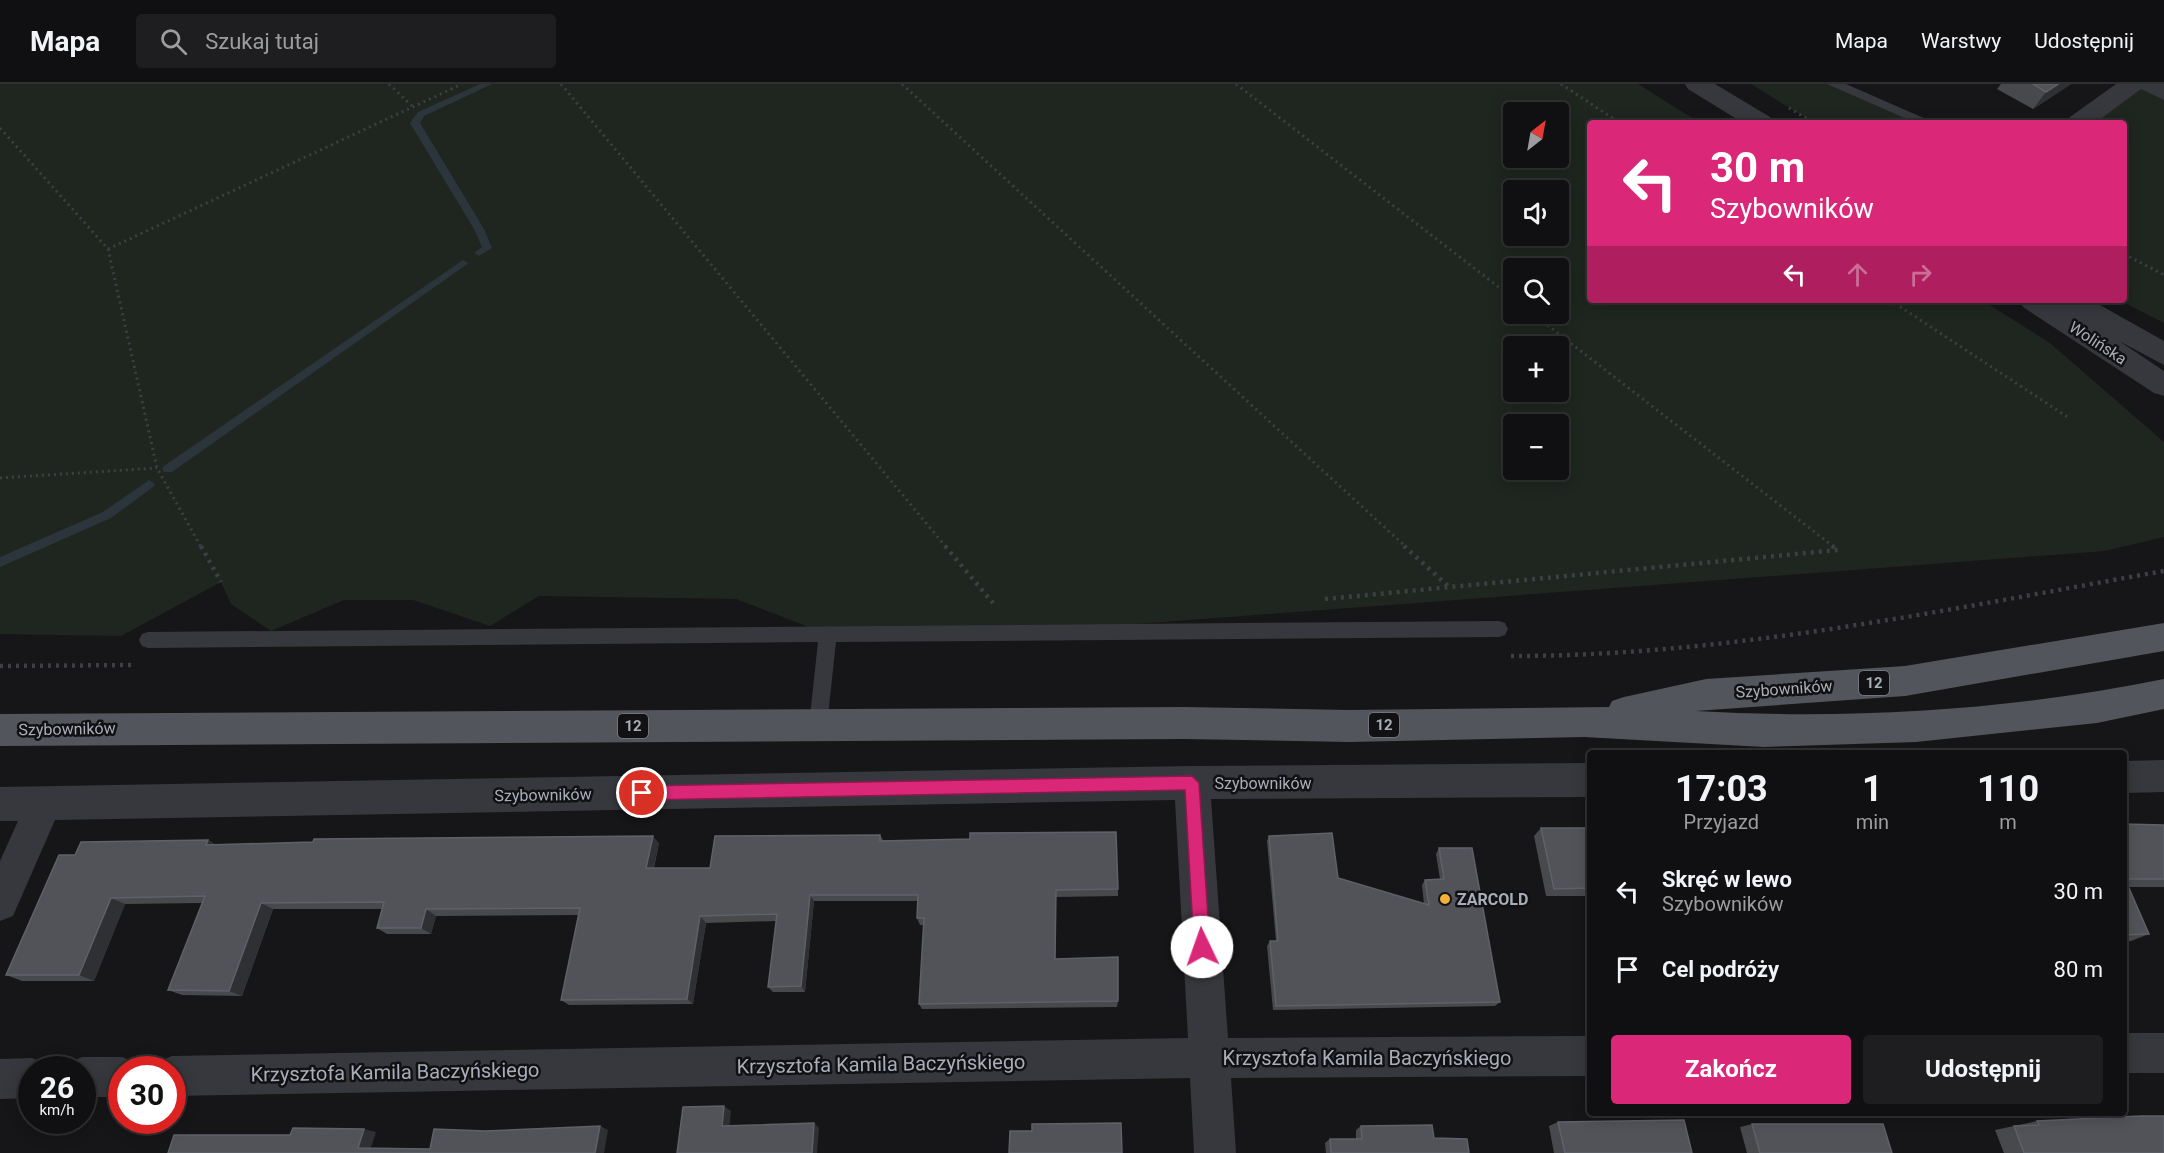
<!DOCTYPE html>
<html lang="pl">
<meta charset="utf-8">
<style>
:root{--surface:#101012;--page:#1e1e20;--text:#f1f3f6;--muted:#9c9d9f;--line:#303032;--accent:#db2777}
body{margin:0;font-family:Roboto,sans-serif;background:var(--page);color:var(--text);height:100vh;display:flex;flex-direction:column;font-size:22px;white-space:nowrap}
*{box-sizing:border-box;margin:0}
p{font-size:20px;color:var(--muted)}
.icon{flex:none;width:33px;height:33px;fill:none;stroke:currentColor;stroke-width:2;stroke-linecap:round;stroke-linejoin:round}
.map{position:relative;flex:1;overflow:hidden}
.details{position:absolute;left:1587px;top:666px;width:540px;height:366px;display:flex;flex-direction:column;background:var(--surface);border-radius:6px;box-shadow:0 3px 15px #0003,0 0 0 2px var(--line)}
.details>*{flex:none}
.banner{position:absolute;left:1587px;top:36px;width:540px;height:183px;border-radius:6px;box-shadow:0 3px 15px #0003,0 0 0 2px var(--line);background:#db2777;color:#fff;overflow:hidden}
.needle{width:39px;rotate:31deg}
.fabs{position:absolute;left:1503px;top:18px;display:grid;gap:12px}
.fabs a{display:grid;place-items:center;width:66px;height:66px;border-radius:6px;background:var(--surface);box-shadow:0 3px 15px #0003,0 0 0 2px var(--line);font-size:30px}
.speed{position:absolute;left:18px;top:972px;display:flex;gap:12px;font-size:30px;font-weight:700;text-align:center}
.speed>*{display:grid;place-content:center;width:78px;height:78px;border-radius:50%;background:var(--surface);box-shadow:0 3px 15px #0003,0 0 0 2px var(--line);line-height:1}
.speed small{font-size:15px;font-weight:400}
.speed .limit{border:9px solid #d22;background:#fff;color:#111}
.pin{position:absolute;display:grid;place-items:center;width:51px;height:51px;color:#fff;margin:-26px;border:3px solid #fff;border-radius:50%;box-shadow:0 2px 6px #0007}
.me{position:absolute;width:66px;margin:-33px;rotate:357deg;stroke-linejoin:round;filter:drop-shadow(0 0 4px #0008)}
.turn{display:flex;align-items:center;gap:21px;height:126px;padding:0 24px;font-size:27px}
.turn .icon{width:78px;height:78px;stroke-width:2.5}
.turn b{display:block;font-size:42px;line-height:51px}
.lanes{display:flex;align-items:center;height:57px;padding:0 24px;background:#0003;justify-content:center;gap:30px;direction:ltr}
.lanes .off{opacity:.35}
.eta{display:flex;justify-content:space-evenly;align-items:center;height:102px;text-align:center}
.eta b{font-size:36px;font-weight:700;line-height:42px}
.button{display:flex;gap:12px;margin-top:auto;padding:12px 24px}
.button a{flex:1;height:69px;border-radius:6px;background:var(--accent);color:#fff;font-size:24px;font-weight:700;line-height:69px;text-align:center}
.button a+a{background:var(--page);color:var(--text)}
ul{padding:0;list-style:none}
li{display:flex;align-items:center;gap:18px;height:78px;padding:0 24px}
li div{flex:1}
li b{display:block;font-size:22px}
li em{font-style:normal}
header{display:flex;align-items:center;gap:36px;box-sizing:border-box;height:84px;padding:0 30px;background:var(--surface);border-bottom:2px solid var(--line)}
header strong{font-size:28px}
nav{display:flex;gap:33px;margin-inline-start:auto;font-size:21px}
.search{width:420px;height:54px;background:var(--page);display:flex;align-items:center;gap:15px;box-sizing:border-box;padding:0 21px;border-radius:6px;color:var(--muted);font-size:22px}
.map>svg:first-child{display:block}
.green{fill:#1e261f;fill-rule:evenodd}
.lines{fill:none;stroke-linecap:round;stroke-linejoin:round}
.stream{fill:#2c353c;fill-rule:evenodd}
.path-far1{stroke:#3d3f44;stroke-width:3;stroke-dasharray:2 4;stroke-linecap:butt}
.path{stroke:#3d3f44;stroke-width:4.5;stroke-dasharray:3 5;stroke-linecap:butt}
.service{fill:#37383d;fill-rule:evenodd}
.minor{fill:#37383d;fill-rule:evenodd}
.tertiary{fill:#37383d;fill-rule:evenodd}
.primary{fill:#53555c;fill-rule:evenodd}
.wall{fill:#47494d}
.shaded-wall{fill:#2f3033}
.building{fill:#525359;stroke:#5f6168;stroke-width:1.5}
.route{fill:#db2777;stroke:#8e194d;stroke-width:1.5}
.poi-dot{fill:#f2b134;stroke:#111113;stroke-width:2}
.labels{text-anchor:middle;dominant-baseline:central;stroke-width:5;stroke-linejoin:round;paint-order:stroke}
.shield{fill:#111113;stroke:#7b7e86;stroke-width:1.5}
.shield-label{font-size:15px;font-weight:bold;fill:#a8adb8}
.street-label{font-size:16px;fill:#a8adb8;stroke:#111113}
.poi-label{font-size:16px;font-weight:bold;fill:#a8adb8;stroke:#111113;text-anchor:start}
.near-street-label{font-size:20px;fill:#a8adb8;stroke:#111113}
</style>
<header>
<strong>Mapa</strong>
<div class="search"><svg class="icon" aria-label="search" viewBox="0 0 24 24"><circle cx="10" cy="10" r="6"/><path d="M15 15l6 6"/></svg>Szukaj tutaj</div>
<nav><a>Mapa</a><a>Warstwy</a><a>Udostępnij</a></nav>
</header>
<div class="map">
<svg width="2164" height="1069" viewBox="0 0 2164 1069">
<rect width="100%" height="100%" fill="#161618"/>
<g class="green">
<path d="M 0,0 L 1638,0 L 1700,39 L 1590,39 L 1590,216 L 1982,216 L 2050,259 L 2164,358 L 2164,453 L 2105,467 L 1123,541 L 824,549 L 736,515 L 539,512 L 490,542 L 413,516 L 344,516 L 271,547 L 231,520 L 221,498 L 121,552 L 0,550 ZM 1514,28 L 1558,28 L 1558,74 L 1514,74 ZM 1514,106 L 1558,106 L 1558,152 L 1514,152 ZM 1514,184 L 1558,184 L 1558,230 L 1514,230 ZM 1514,262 L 1558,262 L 1558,308 L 1514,308 ZM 1514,340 L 1558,340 L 1558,386 L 1514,386 Z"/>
<polygon points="1751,0 1834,0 1928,39 1814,39"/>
<polygon points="2132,0 2164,8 2164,239 2119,216 2124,216 2124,39 2079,39"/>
</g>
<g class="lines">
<g class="stream">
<polygon points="480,0 492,0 424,32 420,39 484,145 492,164 479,172 474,169 482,163 474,145 410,39 418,28"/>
<polygon points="463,176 468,179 466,181 172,388 164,388 162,385 164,382"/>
<polygon points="149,396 155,400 153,403 111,434 0,483 0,473 103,428"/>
</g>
<g class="path-far1">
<polyline points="389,0 412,22"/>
<polyline points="561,0 946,463"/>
<polyline points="902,0 1406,463"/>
<polyline points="1236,0 1514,215"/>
<polyline points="1561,0 1620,39"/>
<polyline points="1789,24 1814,39"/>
<polyline points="0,44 108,165 157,384 201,463"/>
<polyline points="108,165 462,0"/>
<polyline points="2124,170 2164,191"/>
<polyline points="1890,216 2069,334"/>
<polyline points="1533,230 1834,463"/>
<polyline points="0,394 157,384"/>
</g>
<g class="path">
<polyline points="201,462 221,498"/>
<polyline points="945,462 993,519"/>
<polyline points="1404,462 1448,502"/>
<polyline points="1832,462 1838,466"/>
<polyline points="1325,515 1838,466"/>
<path d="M 1511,572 C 1731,572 1948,525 2164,487"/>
<polyline points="0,582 133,581"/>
</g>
<g class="service">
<polygon points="1827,0 1846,0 1935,39 1916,39"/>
<polygon points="1499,537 1505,539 1508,545 1505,551 1499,553 836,558 827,641 825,647 818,650 811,647 809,641 818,558 148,564 142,562 139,556 142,550 148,548"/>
</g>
<g class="minor">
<polygon points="2116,0 2164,0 2164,16 2141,5 2095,39 2067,39 2070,33"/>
<polygon points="2164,676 2164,708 2124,709 2124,677"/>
<polygon points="1590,679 1590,713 1211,715 1228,954 1590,952 1590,992 1231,994 1236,1069 1194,1069 1190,994 172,1012 172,986 154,986 158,978 172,972 1188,954 1175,716 55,736 13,832 0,837 0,777 18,737 0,737 0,703 1192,682"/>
<rect x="2124" y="949" width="40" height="40"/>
<polygon points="82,973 122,973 136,979 139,986 122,986 122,1013 82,1013 82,986 65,986 68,979"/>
<polygon points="32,974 46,980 49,986 32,986 32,1014 0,1015 0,975"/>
</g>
<g class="tertiary">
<polygon points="1685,0 1715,0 1770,33 1773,39 1743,39 1688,5"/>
<polygon points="2019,216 2091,216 2164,257 2164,281 2119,257 2164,287 2164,312 2154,309 2023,223"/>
</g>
<path class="primary" d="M 2164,539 L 2164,567 L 1905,612 L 1696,627 C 1851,636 2012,626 2164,595 L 2164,625 L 2097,639 L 1916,658 L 1764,663 L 1584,653 L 1349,658 L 1184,655 L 0,662 L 0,630 L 1184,623 L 1349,626 L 1609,623 L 1612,617 L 1624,613 L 1706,595 L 1905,582 Z"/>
</g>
<g class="wall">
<polygon points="2001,0 2071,0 2033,25 1997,5"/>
<polygon points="2124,740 2164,741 2164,803 2128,803 2149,850 2131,857 2124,857"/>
<polygon points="1541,744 1590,744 1590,812 1546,812 1534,752"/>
<polygon points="880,751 883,756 1118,805 1118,812 1056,813 1055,875 1118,917 1117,923 922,925 919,920 924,841 920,841 917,834 918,817 814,817 805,908 773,908 768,903 777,837 706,839 693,920 569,921 561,916 579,831 436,832 431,850 387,850 377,844 383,825 273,825 242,912 182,911 168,906 202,819 125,820 94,897 22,897 6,891 75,771 208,756 216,761 659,759 654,784 710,784"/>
<polygon points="1269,752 1338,794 1424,820 1422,801 1425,796 1440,795 1436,770 1439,764 1500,918 1495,922 1273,926 1267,862 1270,857 1276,857 1267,757"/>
<polygon points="2037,1037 2164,1069 2004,1069 1995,1046"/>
<polygon points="1558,1038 1692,1069 1554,1069 1549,1042"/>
<polygon points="1752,1040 1892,1069 1747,1069 1740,1043"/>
<polygon points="1361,1042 1434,1054 1469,1069 1326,1069 1325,1059 1330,1055 1356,1055 1356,1046"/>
</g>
<g class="shaded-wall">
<polygon points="2058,0 2071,0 2033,25 2046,8"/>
<polygon points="653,752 659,759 652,791 646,784"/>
<polygon points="208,756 221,764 206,761"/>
<polygon points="810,811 814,817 805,908 801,902"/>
<polygon points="111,814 125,820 94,897 79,891"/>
<polygon points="261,819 273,825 242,912 229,907"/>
<polygon points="426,825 436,832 431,850 421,844"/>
<polygon points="700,832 706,839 693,920 687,915"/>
<polygon points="724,1022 731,1027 729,1047 722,1042"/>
<polygon points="814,1039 819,1044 817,1069 812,1069"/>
<polygon points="600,1042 608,1046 604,1069 595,1069"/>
<polygon points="364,1045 376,1048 370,1067 358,1064"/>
</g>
<g class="building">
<polygon points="2033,0 2058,0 2046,8"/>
<polygon points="2124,740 2164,741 2164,795 2125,795 2149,850 2124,851"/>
<polygon points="1541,744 1590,744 1590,804 1554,805"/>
<polygon points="1116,748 1118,805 1056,806 1055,875 1118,873 1118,917 919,920 924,834 917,834 918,811 810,811 801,902 768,903 777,830 700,832 687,915 561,916 580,824 426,825 421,844 377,844 384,818 261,819 229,907 168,906 205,812 111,814 79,891 6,891 59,771 75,771 81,758 208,756 206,761 313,758 314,755 653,752 646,784 710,784 715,752 880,751 880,757 970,755 970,749"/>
<polygon points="1332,749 1338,794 1429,821 1425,796 1444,795 1439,764 1472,764 1500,918 1276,922 1270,857 1278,857 1269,752"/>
<polygon points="724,1022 722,1042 814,1039 812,1069 677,1069 683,1023"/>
<polygon points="2141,1032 2164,1032 2164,1069 2024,1069 2014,1042 2039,1041 2037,1037"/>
<polygon points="1684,1036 1692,1069 1565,1069 1558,1038"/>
<polygon points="1121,1039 1122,1069 1009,1069 1010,1047 1032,1047 1032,1040"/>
<polygon points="1752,1040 1883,1040 1892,1069 1760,1069"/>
<polygon points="1432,1041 1434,1054 1467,1055 1469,1069 1331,1069 1330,1055 1362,1055 1361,1042"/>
<polygon points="600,1042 595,1069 168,1069 174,1051 290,1051 293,1044 364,1045 358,1064 430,1065 434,1045 485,1047"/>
</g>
<polygon class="route" points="1192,692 1199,699 1210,863 1208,868 1202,871 1196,868 1194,863 1185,706 642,716 635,709 642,702"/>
<circle class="poi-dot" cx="1445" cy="815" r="6"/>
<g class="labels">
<g class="shield">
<rect x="1859" y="587" width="30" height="24" rx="4.5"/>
<rect x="1369" y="629" width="30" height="24" rx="4.5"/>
<rect x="618" y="630" width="30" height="24" rx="4.5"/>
</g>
<g class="shield-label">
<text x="1874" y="599">12</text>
<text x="1384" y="641">12</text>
<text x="633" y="642">12</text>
</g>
<g class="street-label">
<text transform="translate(2098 259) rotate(33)">Wolińska</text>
<text transform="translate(1784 605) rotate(-4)">Szybowników</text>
<text transform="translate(67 645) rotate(-1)">Szybowników</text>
<text x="1263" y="699">Szybowników</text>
<text transform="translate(543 711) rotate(-1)">Szybowników</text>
</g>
<g class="poi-label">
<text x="1457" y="815">ZARCOLD</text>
</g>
<g class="near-street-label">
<text x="1367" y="974">Krzysztofa Kamila Baczyńskiego</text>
<text transform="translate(881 980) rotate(-1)">Krzysztofa Kamila Baczyńskiego</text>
<text transform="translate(395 988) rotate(-1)">Krzysztofa Kamila Baczyńskiego</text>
</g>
</g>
</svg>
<div class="fabs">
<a><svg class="needle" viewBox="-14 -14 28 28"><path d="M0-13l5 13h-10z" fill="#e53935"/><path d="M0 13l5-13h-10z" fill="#9c9d9f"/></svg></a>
<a><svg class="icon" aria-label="sound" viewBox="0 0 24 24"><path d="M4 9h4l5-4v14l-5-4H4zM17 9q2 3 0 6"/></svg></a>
<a><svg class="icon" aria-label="search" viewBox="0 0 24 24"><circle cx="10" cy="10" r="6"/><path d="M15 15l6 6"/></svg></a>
<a>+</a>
<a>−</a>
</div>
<div class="speed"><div>26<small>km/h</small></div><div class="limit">30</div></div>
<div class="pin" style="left:642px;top:709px;background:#d93025"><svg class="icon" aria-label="arrive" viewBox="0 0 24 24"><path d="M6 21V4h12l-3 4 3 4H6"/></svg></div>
<svg class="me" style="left:1202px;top:863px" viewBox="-20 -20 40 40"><circle r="19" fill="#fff"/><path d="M0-13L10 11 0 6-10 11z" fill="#db2777"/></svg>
<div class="banner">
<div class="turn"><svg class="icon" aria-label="left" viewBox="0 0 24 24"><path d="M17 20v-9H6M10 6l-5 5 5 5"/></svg><div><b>30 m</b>Szybowników</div></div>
<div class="lanes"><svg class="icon" aria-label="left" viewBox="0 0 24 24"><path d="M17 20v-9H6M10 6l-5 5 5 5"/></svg><svg class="icon off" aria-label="ahead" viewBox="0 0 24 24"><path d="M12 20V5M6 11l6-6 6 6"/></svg><svg class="icon off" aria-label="right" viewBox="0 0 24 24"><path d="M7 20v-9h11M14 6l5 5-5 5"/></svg></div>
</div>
<section class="details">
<div class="eta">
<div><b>17:03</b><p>Przyjazd</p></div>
<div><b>1</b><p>min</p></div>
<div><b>110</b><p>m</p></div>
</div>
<ul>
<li><svg class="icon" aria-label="left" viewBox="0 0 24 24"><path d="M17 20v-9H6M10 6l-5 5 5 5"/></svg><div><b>Skręć w lewo</b><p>Szybowników</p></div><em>30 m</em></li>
<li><svg class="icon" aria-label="arrive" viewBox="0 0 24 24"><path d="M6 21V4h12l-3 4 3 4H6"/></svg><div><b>Cel podróży</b></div><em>80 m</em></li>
</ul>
<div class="button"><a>Zakończ</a><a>Udostępnij</a></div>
</section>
</div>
